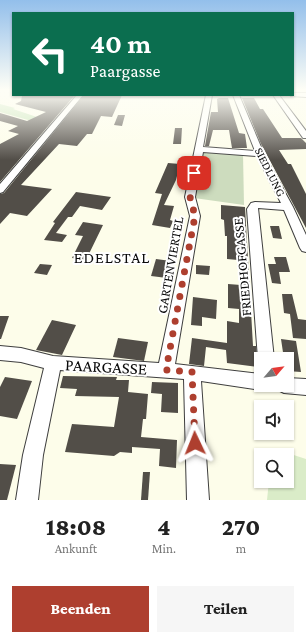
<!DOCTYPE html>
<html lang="de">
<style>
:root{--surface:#fff;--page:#f6f6f6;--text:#222;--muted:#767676;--accent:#ae3f2f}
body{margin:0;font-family:"Crimson Pro",serif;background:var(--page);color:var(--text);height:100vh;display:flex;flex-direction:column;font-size:15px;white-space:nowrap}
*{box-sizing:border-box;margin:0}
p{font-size:13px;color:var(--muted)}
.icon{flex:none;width:22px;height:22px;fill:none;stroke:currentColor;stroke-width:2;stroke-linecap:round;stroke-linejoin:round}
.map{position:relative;height:500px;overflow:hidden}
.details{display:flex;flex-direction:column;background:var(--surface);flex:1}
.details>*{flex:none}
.top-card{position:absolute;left:12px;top:12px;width:282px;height:84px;border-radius:0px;box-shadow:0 1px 3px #0004;background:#0b6e4f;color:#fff;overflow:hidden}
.needle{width:26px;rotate:62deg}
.tools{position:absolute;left:254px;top:352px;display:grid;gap:8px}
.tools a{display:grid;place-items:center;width:40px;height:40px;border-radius:0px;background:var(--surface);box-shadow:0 1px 3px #0004;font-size:20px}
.pin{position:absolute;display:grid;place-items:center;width:34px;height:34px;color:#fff;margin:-17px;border-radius:8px;box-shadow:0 2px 6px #0006}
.me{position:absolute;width:44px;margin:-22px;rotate:358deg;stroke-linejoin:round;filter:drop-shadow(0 0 3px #0008)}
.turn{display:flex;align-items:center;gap:14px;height:84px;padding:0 12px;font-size:18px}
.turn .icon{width:52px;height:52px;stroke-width:2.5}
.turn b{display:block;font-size:28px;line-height:34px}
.eta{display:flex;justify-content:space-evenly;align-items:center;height:68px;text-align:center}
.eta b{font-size:24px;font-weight:800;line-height:28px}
.primary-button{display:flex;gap:8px;margin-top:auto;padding:8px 12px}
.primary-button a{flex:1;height:46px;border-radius:0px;background:var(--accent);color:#fff;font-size:16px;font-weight:800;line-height:46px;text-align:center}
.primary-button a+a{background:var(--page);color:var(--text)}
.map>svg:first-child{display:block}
.green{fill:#c7e4b7}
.cemetery{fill:#cddcbe}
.pitch{fill:#daecc8}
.building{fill:#524e48}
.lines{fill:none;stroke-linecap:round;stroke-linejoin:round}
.minor-casing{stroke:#3e3e3e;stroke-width:2}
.minor{fill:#fff;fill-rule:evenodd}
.route{stroke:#ae3f2f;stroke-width:7;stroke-dasharray:0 12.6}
.labels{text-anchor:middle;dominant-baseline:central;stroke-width:4;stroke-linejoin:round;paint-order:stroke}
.far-street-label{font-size:12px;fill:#0b0b0b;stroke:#fff}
.street-label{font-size:14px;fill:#0b0b0b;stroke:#fff}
.quarter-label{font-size:16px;letter-spacing:1px;fill:#0b0b0b;stroke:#fff}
.near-street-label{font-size:17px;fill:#0b0b0b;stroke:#fff}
</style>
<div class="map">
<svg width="306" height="500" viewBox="0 0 306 500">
<rect width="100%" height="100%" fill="#fdfdea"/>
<polygon class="green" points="0,104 15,108 13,109 46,120 42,124 0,112"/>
<polygon class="cemetery" points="201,151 243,154 244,205 194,198"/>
<polygon class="pitch" points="272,448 306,459 306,500 267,500 269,481 287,481 287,455 272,455"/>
<g class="building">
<polygon points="26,95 75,95 0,182 0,144 19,134 8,131 18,126 0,121 0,113 27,121 46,112 15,104 21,101 22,96"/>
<polygon points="84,95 122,95 112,117 101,116 92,134 87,134 77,146 59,144 21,185 52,189 27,216 10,213 0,224 0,194 4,193"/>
<polygon points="219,98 228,98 239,133 245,134 247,148 232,148 229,130 213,130 209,146 205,146 211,112 218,112 217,99"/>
<polygon points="242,98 254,98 260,109 263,109 282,138 301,138 306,143 306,149 279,150 288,164 291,164 306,194 306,228 261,144"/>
<polygon points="118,115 125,115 122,126 114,125"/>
<polygon points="175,128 182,128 181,144 173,144"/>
<polygon points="168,163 180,164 176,180 164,205 174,206 170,220 173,221 170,228 152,225 162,194 155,193"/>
<polygon points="76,192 111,197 102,210 80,206 72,217 68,217 56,233 67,235 62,242 44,240 55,223 53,222"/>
<polygon points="221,205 245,207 253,346 256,346 258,367 227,363 226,350 206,347 204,366 189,364 192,338 227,343 227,321 239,323 239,309 228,308 228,284 241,285 240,269 238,260 227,259 227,236 225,236 224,220 221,219"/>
<polygon points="83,222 103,225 86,260 72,258 83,236 75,235"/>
<polygon points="270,226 279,226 282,239 273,238"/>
<polygon points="274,257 286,257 290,272 279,272 281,284 272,283 268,264 276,264"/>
<polygon points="156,259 171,261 167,278 151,276"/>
<polygon points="40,264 52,265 47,275 34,273"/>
<polygon points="196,265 210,266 209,275 196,274"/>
<polygon points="282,294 292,294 298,319 306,320 306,339 293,338 290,314 284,313"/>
<polygon points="193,297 217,300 216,319 202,317 202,326 191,325"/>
<polygon points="0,316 9,316 1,339 0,339"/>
<polygon points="52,320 76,325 62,355 36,350"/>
<polygon points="118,338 148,342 144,361 113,357"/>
<polygon points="281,339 296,341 301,372 287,371 287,359 284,359"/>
<polygon points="63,376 117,377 116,380 129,380 128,392 148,394 146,419 143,419 141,437 177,440 176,468 159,466 160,449 132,447 132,453 120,452 114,456 65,452 72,424 114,427 119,397 75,396 77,389 60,388"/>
<polygon points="5,377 32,381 17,419 0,416 0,387"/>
<polygon points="152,382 178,383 178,413 161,412 162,394 151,393"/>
<polygon points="0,464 16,465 7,500 0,500"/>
<polygon points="143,472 150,472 148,500 141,500"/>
</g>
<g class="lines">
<g class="minor-casing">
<g id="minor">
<polygon points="293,93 306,93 306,97 291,96 290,95 293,95"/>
<polygon points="77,95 83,95 3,192 0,193 0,184"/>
<polygon points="206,95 212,95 203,147 255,151 233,95 239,95 264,154 293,207 306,235 306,252 302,251 300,248 284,210 258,208 274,359 261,359 260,364 258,359 247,209 251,203 255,202 281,203 257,156 203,152 195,197 200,216 175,364 261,374 261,385 268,385 267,387 261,390 201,381 209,500 187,500 184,379 60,370 43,455 38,500 16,500 23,455 44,368 21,362 0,360 0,346 21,348 53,356 159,363 190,216 185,197"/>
<polygon points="273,95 279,95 306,131 306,138 303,138"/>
<polygon points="287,378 306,379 306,395 284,393 278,390 276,385 287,385"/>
</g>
</g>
<use href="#minor" class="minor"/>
</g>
<linearGradient id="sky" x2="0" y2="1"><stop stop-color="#93bfeb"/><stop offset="0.56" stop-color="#fefef6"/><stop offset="1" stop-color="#fefef6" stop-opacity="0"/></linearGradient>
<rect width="306" height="160" fill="url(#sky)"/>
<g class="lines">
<polyline class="route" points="194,173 190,197 195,216 166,370 192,372 195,443"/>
</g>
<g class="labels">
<g class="far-street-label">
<text transform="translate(270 172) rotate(63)">SIEDLUNG</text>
</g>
<g class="street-label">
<text transform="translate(170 265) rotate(-80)">GARTENVIERTEL</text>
<text transform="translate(242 267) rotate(-95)">FRIEDHOFGASSE</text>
</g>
<g class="quarter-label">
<text x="112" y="257">EDELSTAL</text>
</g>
<g class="near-street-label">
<text transform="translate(106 367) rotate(3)">PAARGASSE</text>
</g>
</g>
</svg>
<div class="tools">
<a><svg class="needle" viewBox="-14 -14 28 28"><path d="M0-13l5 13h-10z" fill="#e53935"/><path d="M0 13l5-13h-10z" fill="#767676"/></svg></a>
<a><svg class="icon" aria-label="sound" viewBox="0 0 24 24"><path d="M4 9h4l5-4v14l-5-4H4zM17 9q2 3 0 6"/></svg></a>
<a><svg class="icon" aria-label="search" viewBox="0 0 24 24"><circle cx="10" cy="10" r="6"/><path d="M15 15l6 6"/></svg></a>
</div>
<div class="pin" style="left:194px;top:173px;background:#d93025"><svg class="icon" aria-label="arrive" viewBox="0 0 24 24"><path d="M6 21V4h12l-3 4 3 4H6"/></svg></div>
<svg class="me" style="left:195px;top:443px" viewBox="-20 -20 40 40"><path d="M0-17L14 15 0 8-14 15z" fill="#ae3f2f" stroke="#fff" stroke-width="4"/></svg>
<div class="top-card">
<div class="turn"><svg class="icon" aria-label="left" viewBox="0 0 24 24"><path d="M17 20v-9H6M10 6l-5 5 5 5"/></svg><div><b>40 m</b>Paargasse</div></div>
</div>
</div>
<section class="details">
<div class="eta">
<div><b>18:08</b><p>Ankunft</p></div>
<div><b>4</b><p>Min.</p></div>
<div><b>270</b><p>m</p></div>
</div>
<div class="primary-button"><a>Beenden</a><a>Teilen</a></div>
</section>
